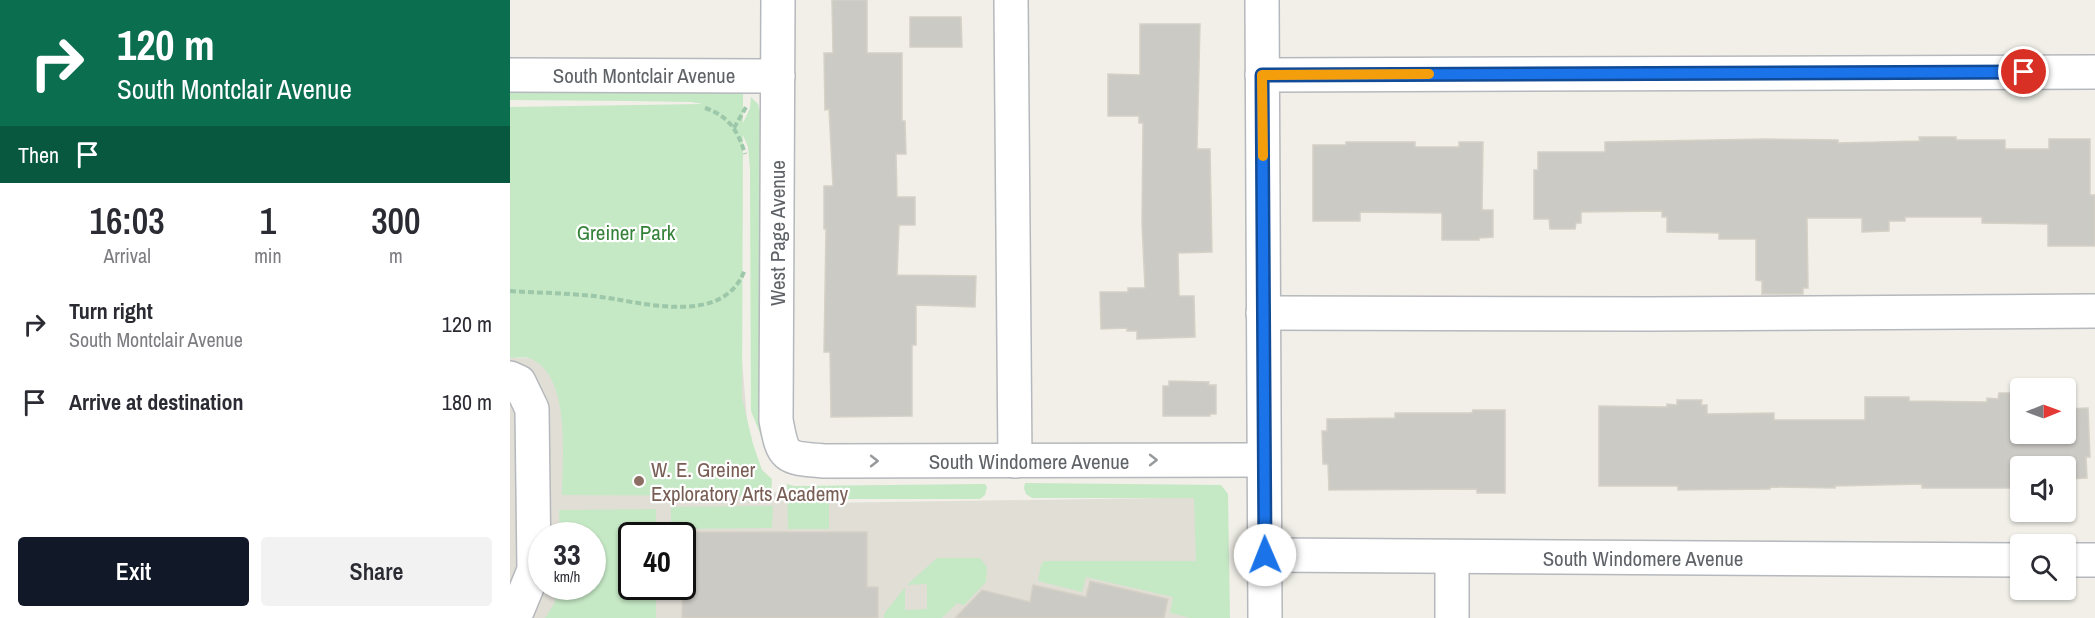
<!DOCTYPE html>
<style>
:root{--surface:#fff;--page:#f2f2f3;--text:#2b2b33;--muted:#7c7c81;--accent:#111827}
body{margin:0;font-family:"Archivo Narrow",sans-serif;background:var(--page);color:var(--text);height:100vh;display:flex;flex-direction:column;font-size:22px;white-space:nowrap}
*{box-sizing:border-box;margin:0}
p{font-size:20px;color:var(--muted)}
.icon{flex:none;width:33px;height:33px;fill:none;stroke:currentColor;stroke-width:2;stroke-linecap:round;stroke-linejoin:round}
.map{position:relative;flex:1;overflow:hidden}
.side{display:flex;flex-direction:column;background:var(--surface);width:510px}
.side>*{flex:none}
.hud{background:#0b6e4f;color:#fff;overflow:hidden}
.needle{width:39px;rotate:89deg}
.controls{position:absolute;left:1500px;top:378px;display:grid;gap:12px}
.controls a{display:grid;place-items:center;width:66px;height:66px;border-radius:6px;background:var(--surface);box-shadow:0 2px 4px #0004;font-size:30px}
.speed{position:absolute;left:18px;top:522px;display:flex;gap:12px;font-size:30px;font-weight:700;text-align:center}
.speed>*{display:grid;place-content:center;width:78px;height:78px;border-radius:50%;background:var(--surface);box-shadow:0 2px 4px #0004;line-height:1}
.speed small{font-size:15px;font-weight:400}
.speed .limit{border:3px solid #111;border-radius:9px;background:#fff;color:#111}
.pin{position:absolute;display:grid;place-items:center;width:51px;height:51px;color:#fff;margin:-26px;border:3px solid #fff;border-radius:50%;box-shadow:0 2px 6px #0007}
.me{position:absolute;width:66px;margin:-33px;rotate:359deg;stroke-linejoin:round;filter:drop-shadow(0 0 4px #0008)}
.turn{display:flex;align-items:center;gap:21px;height:126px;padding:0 18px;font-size:27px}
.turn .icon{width:78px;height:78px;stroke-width:2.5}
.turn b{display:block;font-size:42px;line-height:51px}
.then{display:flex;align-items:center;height:57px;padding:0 18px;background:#0003;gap:12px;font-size:22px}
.eta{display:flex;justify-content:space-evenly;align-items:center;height:102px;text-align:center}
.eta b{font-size:36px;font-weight:600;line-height:42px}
.button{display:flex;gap:12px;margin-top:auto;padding:12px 18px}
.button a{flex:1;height:69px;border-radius:6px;background:var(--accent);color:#fff;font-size:24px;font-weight:600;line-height:69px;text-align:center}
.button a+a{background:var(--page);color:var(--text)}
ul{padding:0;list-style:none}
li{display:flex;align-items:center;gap:18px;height:78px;padding:0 18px}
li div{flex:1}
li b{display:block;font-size:22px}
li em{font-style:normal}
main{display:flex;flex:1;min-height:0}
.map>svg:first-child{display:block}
.education{fill:#e1ded6;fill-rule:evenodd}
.green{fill:#c5e8c5}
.building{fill:#cccac5;stroke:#d6d1c6;stroke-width:1.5}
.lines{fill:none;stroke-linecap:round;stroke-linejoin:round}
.minor-casing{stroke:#b5b8bc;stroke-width:36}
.path{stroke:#9cc7a9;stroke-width:4;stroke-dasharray:6 3;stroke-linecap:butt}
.minor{stroke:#fff;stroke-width:33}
.oneway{stroke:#979a9d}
.route-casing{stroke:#114b97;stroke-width:15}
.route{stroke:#1a73e8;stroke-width:10}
.slow{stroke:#f59e0b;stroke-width:10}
.education-dot{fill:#8d6e63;stroke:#fff;stroke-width:2}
.labels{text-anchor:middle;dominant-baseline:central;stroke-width:4.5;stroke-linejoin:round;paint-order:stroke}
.street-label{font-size:21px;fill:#5f6368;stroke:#fff}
.park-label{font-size:21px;fill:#348238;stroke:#fff}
.education-label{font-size:21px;fill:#785e54;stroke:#fff;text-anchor:start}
</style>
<main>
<section class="side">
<div class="hud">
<div class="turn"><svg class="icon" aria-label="right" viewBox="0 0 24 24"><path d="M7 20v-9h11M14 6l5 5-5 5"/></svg><div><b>120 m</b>South Montclair Avenue</div></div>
<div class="then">Then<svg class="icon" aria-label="arrive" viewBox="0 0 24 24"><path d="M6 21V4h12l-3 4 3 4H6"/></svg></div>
</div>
<div class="eta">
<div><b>16:03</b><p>Arrival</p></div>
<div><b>1</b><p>min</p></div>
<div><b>300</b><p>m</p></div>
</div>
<ul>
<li><svg class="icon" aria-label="right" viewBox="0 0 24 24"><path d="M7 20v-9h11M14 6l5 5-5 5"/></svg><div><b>Turn right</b><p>South Montclair Avenue</p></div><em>120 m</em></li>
<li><svg class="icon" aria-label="arrive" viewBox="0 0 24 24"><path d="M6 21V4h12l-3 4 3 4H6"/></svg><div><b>Arrive at destination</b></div><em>180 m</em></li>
</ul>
<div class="button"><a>Exit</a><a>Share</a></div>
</section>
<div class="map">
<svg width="1585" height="618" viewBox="0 0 1585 618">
<rect width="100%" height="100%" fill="#f1efe8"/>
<path class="education" d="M 0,358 L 232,359 L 239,445 L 263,492 L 313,503 L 717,497 L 717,618 L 0,618 ZM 32,536 L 82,536 L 82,586 L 32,586 ZM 122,536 L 172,536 L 172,586 L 122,586 Z"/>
<g class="green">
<path d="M 226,91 L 233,93 L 233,123 L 240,108 L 241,97 L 248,104 L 250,112 L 253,441 L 241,411 L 240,168 L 238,147 L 233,135 L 232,398 L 243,444 L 252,470 L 262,479 L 261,496 L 52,495 C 52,459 62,374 19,358 C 14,357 5,358 0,358 L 0,107 L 193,104 L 181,102 L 123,101 L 0,100 L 0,92 Z"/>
<polygon points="515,483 711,485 718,494 720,618 681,618 660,613 663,597 576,577 572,592 528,581 531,565 534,561 686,561 684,498 522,498 516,494 514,488"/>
<polygon points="277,484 284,486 475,484 477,487 475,495 470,499 319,499 319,529 278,529"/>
<polygon points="263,506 262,528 171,529 170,535 161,535 161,507"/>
<polygon points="146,509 146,535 122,536 122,586 146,587 146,618 35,618 44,604 49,587 82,586 82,536 50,535 49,510"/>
<polygon points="427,558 470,558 477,567 476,582 454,605 447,603 432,618 374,618 374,614 395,587 395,610 417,609 417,584 397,585"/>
</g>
<g class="building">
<polygon points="322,0 357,0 357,53 392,53 392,121 395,121 396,154 386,154 387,197 405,197 405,225 389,225 387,275 466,276 465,307 406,305 406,345 402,345 402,416 321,417 320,352 314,352 316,229 314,229 314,186 323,186 319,109 315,110 314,53 323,53"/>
<polygon points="400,17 451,17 452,47 400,47"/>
<polygon points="630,24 690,24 687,149 700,149 702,252 668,253 669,296 684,296 685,337 627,339 627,331 617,331 617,328 591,329 590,292 618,292 618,288 635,288 632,223 633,123 629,123 629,116 598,116 598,74 630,75"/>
<polygon points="1409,137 1446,137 1446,140 1495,140 1495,149 1539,149 1539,139 1580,139 1580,195 1585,195 1585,246 1538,246 1538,224 1472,223 1472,217 1395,217 1395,221 1379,221 1379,231 1352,232 1352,218 1297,218 1298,288 1293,288 1293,294 1252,294 1252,281 1246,280 1246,239 1209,239 1209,233 1157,232 1157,217 1152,217 1152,211 1071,212 1071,223 1066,223 1065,229 1040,229 1039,219 1024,219 1024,170 1028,170 1028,152 1095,152 1095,142 1256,139 1328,140 1328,143 1410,141"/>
<polygon points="836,142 905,142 905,147 949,147 949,142 973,142 972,210 983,210 983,237 969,238 969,240 932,240 932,213 850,212 850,221 803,221 803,145 836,145"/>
<polygon points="659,381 699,382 698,385 706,385 706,414 700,414 700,416 653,416 653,386 659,386"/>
<polygon points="1489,393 1510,393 1510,434 1556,434 1556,409 1578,408 1580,457 1576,457 1577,478 1556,479 1556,466 1510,466 1510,488 1412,488 1412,484 1325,486 1325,488 1260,487 1260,489 1168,490 1168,486 1089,486 1089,406 1157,407 1157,404 1167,405 1167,400 1192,400 1191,405 1197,405 1197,414 1264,413 1264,420 1355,420 1355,397 1399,397 1399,401 1477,402 1477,398 1488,399"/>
<polygon points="963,410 995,410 995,493 967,493 967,489 819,490 818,464 813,464 812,431 817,431 817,419 885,418 885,413 962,413"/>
<polygon points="173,532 357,532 357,587 368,587 368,618 172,618"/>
<polygon points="580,581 658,599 654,618 445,618 472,590 520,602 523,585 576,597"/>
</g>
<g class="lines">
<g class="minor-casing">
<g id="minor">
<path d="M 268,0 L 266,420 C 273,459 275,458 315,461 L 753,460"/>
<polyline points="501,0 505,461"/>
<polyline points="752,0 755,618"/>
<polyline points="0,75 268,76"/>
<polyline points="752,75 1585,72"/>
<polyline points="753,313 1141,314 1585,311"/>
<polyline points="0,378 9,382 22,409 24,570 8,609 0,616"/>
<polyline points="755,555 1510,560"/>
<polyline points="942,557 942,618"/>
<polyline points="1556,560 1585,560"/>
</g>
</g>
<g class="path">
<path d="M 195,108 C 219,116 228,131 235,154"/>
<polyline points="224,128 236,107"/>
<path d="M 0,291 C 28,293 56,293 84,296 C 129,301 214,329 235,269"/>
</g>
<use href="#minor" class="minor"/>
</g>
<defs><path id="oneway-chevron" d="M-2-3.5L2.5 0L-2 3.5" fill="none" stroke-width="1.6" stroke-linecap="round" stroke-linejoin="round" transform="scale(1.5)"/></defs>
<g class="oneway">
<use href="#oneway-chevron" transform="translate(643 460)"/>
<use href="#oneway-chevron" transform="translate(364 461)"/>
</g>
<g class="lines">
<g class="route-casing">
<polyline id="route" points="755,555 752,75 1514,72"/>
</g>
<use href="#route" class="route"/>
<polyline class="slow" points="753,156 752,75 919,74"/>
</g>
<circle class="education-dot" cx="129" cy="481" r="6"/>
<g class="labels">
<g class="street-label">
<text x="134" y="75">South Montclair Avenue</text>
<text transform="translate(267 233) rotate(-90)">West Page Avenue</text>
<text x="519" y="461">South Windomere Avenue</text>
<text x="1133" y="558">South Windomere Avenue</text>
</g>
<g class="park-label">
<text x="116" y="232">Greiner Park</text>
</g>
<g class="education-label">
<text x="141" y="469">W. E. Greiner<tspan x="141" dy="24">Exploratory Arts Academy</tspan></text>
</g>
</g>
</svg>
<div class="controls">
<a><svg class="needle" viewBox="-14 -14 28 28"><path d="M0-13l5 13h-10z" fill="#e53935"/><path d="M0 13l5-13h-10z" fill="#7c7c81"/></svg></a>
<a><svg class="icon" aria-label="sound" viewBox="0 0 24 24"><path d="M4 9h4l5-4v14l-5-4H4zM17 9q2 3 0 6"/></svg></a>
<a><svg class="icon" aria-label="search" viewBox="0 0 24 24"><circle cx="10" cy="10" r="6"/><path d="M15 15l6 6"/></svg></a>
</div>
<div class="speed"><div>33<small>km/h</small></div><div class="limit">40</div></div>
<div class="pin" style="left:1514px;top:72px;background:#d93025"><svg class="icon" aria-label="arrive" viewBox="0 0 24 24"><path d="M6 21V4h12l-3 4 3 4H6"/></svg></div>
<svg class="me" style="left:755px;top:555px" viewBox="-20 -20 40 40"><circle r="19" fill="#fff"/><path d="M0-13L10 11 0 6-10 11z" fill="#1a73e8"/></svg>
</div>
</main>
